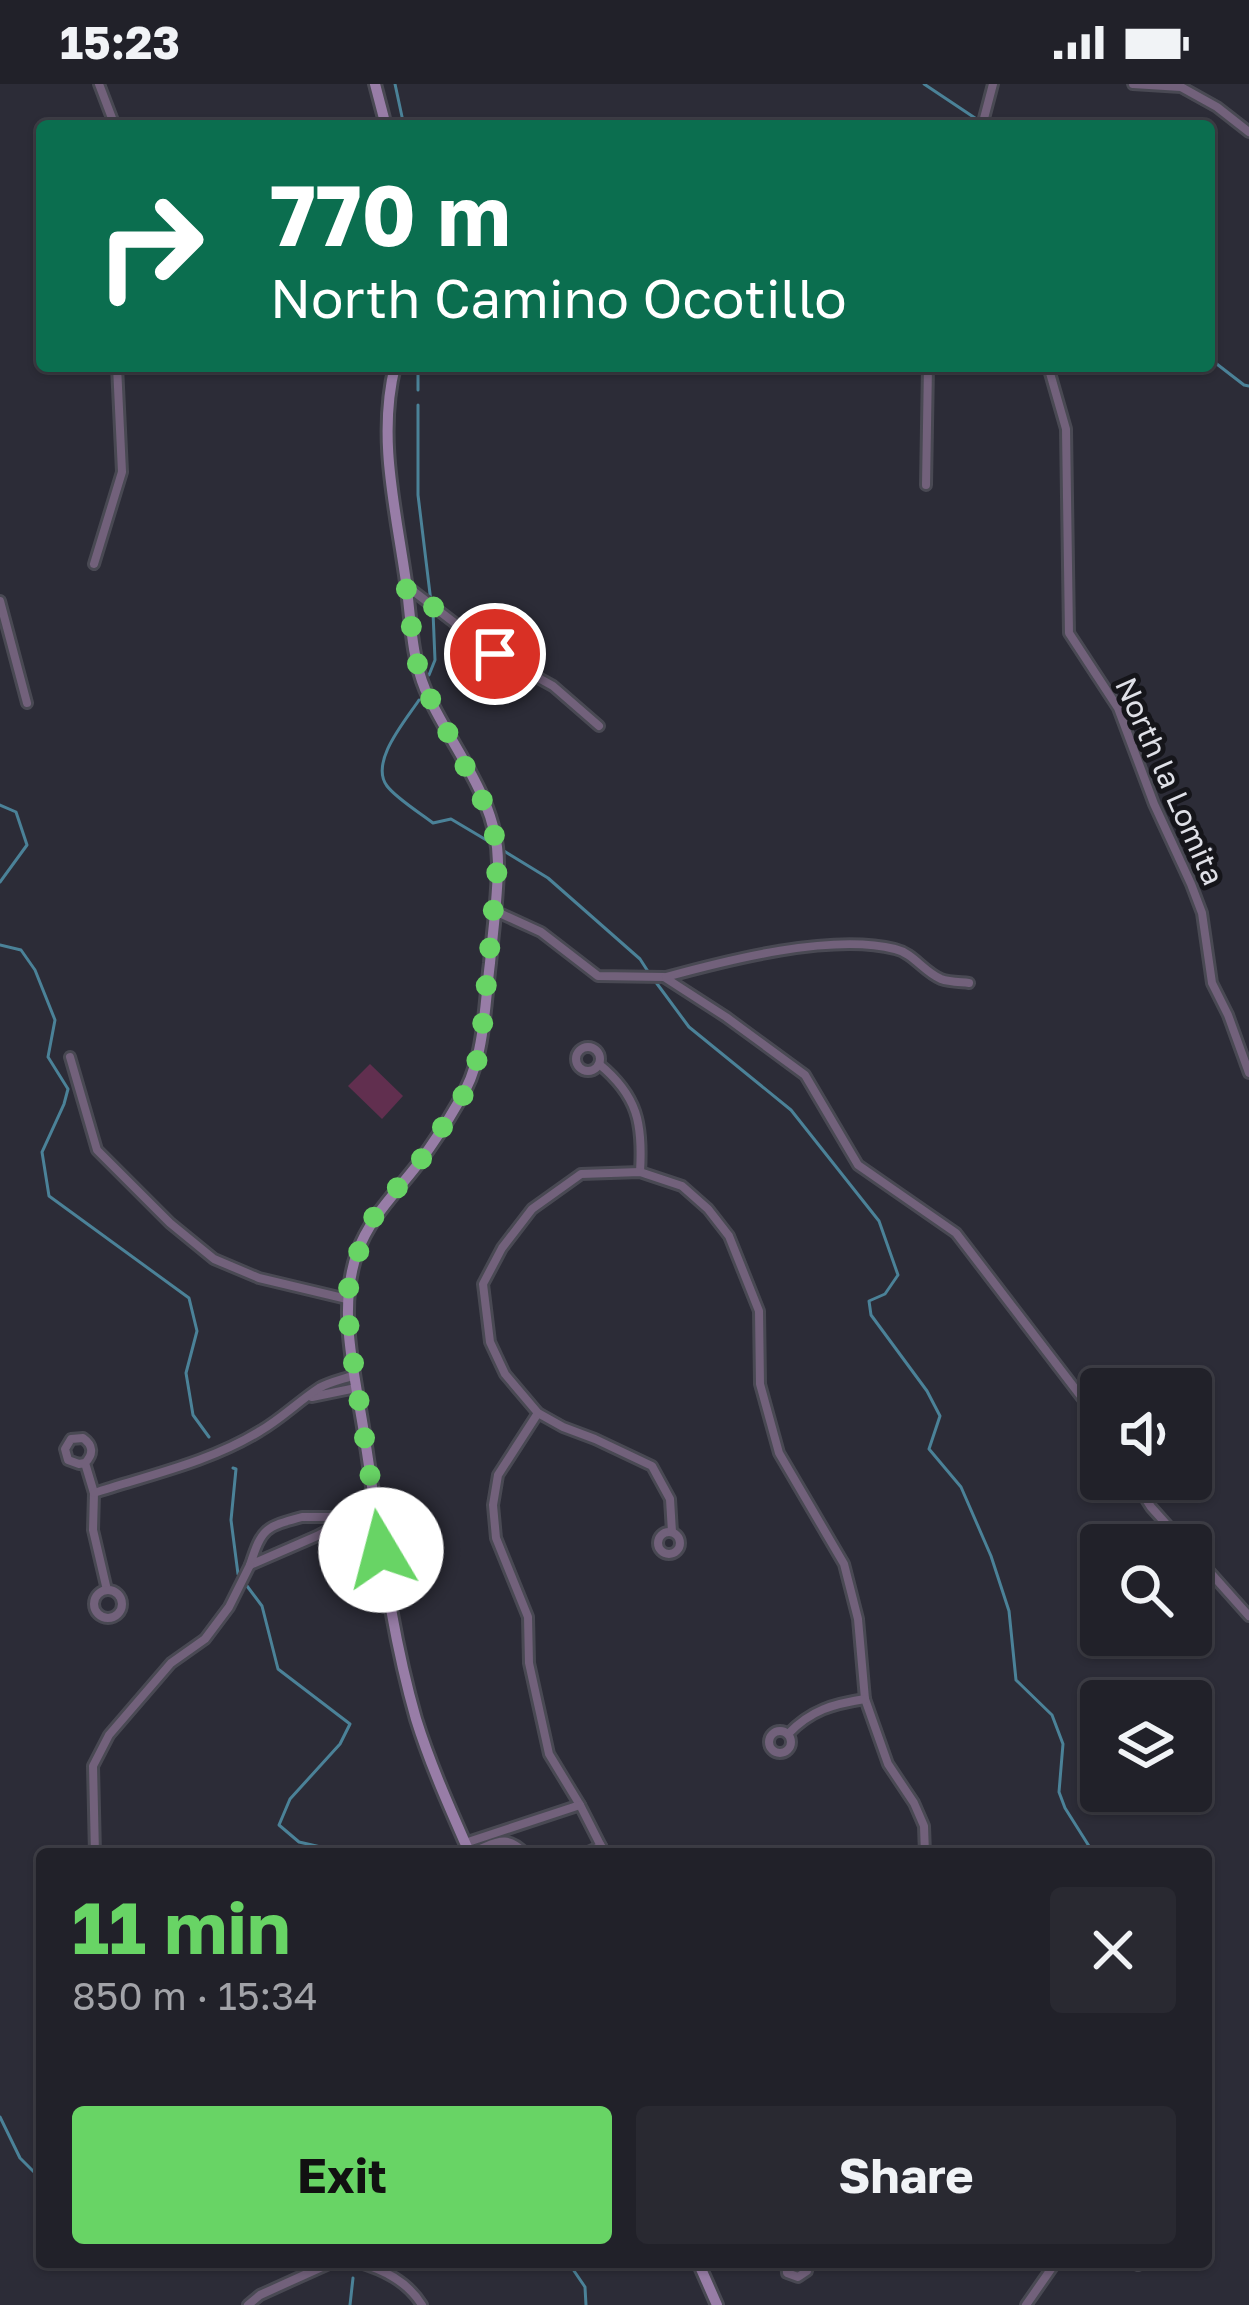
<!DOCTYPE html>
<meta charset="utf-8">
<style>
:root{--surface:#212129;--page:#292931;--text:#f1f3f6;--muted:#a2a3a8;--line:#3e3e46;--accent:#68d465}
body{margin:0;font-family:"Golos Text",sans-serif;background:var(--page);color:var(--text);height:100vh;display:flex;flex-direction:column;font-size:45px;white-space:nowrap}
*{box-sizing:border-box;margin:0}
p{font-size:39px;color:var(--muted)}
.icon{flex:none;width:66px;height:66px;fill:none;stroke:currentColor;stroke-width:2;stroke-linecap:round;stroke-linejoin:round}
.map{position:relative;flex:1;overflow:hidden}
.details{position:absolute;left:36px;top:1764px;width:1176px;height:420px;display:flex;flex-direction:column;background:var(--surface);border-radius:12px;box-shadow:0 3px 9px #0004,0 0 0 3px var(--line)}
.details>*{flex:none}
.guide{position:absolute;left:36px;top:36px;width:1179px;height:252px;border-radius:12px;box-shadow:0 3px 9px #0004,0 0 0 3px var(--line);background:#0b6e4f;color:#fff;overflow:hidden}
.fabs{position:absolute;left:1080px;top:1284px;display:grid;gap:24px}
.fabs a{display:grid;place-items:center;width:132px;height:132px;border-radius:12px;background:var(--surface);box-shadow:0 3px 9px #0004,0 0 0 3px var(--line);font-size:60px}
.pin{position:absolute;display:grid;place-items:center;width:102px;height:102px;color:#fff;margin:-51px;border:6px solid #fff;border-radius:50%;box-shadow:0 3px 12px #0007}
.me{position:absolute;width:132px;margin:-66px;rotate:352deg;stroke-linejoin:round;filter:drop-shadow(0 0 9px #0008)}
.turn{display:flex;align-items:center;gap:42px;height:252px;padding:0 36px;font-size:54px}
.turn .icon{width:156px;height:156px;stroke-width:2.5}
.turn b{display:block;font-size:84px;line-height:102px}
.round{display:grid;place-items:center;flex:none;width:126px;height:126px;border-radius:12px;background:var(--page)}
.headline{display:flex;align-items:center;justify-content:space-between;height:204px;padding:0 36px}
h1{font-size:72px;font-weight:700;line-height:90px;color:var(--accent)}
.action{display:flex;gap:24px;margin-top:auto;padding:24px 36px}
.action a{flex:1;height:138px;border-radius:12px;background:var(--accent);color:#111;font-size:48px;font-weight:700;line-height:138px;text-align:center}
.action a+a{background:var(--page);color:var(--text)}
.status{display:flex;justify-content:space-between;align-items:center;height:84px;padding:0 60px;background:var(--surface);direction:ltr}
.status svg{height:33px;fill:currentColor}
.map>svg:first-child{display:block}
.green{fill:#612f4f}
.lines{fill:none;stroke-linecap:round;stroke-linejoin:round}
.stream{stroke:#4b8298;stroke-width:3}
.street-casing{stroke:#494953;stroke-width:14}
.secondary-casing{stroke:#494953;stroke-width:16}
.street{stroke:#72617b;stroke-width:8}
.secondary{stroke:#987da7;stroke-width:10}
.route{stroke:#68d465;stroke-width:21;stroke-dasharray:0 37.8}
.labels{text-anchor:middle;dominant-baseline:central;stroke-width:10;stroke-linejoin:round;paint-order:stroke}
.street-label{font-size:30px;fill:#dfe0e7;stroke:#15151a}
</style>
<div class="status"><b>15:23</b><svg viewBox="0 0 49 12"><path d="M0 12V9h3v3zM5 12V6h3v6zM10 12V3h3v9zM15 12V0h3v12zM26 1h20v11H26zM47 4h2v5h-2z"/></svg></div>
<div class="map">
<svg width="1249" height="2221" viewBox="0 0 1249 2221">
<rect width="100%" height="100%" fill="#2c2c37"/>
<polygon class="green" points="370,980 403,1012 382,1035 348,1002"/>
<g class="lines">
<g class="stream">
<polyline points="395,0 404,42"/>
<polyline points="924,0 987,42"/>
<polyline points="1209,274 1244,301 1249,302"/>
<polyline points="418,306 418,282"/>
<polyline points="418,321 418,411 431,518"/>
<polyline points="429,591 435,576 433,528"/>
<path d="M 419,616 C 406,636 369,678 387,702 C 396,714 420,729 433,739 L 451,735 L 488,757"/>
<polyline points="0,721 16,728 27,761 0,798"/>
<polyline points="504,767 548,794 640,875 649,889"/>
<polyline points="0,861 21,866 35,886 55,936 48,973 68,1005 64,1020 42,1068 49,1112 189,1214 197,1247 186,1289 193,1331 209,1353"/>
<polyline points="655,897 689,943 791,1026 879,1137 898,1191 885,1210 869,1217 871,1231 927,1307 940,1332 929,1365 961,1403 991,1472 1009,1527 1016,1596 1052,1631 1063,1660 1059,1708 1065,1724 1094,1770"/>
<polyline points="233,1384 236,1385 231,1436 238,1490"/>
<polyline points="247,1502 262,1522 278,1585 350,1640 340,1660 290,1715 279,1741 299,1758 351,1770"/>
<polyline points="0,2033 20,2074 42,2096"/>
<polyline points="568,2178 585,2203 586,2221"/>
<polyline points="350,2221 353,2194"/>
</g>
<g class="street-casing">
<g id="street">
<polyline points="99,0 115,42"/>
<polyline points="1133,0 1181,3 1217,23 1249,48"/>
<polyline points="982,42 993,0"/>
<polyline points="1048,282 1066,345 1069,549 1118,624 1154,720 1191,800 1202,829 1212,899 1228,931 1249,989"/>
<polyline points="926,401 928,282"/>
<polyline points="94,480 122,388 117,282"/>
<polyline points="408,503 495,570 553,602 599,642"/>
<polyline points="0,517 27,619"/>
<polyline points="495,827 541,848 598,892 664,893 726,933 805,991 858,1081 956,1149 1083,1315 1101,1344"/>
<path d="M 666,893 C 728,876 832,849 895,865 C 913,869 924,888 941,895 C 949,898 960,898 969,899"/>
<circle cx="588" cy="975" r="12"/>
<polyline points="70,973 97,1066 170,1139 214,1175 259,1194 347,1215"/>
<path d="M 599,980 C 638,1012 643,1040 640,1088"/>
<polyline points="312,1313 356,1304"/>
<polyline points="538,1329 498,1391 493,1421 496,1454 528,1533 529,1579 549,1670 580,1721 605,1770"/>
<path d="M 85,1379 L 79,1380 L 68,1376 L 65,1365 L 71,1355 L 83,1354 C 93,1361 94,1370 85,1379 L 94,1409 L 93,1446 L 107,1506"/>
<polyline points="1133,1395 1151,1423 1185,1461"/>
<path d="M 94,1409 C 149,1391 210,1378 260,1347 C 281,1335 299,1317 319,1304 C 329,1298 344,1295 355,1291"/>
<path d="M 302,1433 L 352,1433 L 317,1452 L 250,1481 C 262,1444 265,1443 302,1433 Z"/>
<polyline points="352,1433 375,1426"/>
<circle cx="669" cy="1459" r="11"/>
<polyline points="672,1448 670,1415 652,1382 595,1355 563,1343 538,1329 505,1290 490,1258 483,1200 502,1164 532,1125 581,1090 640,1088 682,1102 708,1125 729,1152 759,1227 760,1300 779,1369 844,1480 858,1535 865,1615 888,1680 914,1719 924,1742 925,1770"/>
<polyline points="1191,1467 1249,1532"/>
<circle cx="108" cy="1520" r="14"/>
<circle cx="780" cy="1658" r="11"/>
<path d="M 788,1650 C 811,1626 833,1620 865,1615"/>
<polyline points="465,1759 580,1721"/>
<path d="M 470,1769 C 496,1760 504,1748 526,1770"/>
<polyline points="95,1770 93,1682 109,1651 171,1579 205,1555 229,1523 250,1481"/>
<polyline points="584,1770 601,1762"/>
<path d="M 357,2178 C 384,2186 407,2197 422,2221"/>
<polyline points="786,2178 787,2189 798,2193 807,2187 808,2178"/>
<polyline points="1131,2178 1138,2181 1145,2178"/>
<polyline points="248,2221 260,2211 333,2178"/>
<polyline points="1026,2221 1056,2178"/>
</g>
</g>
<g class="secondary-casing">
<g id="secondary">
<polyline points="375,0 386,42"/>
<path d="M 395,282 C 377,354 396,426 406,498 C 411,534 411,571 425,605 C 450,662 498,714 498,779 C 498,812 493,846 490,879 C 484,926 485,978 458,1019 C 446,1040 432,1061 418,1080 C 395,1110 370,1133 357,1169 C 337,1227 355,1290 364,1349 C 379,1444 389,1541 416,1635 C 430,1680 451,1727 470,1770"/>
<polyline points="698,2178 717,2221"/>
</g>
</g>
<use href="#street" class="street"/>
<use href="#secondary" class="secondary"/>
</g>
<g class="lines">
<polyline class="route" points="381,1466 350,1255 347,1215 350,1195 365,1148 378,1126 418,1080 462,1014 476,982 482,947 498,776 492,735 422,598 415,570 406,502 495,570"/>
</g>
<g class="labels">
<g class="street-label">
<text transform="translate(1170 697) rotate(66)">North la Lomita</text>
</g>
</g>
</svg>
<div class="fabs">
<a><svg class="icon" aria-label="sound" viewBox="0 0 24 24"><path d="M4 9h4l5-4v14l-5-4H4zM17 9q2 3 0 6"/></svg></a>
<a><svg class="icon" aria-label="search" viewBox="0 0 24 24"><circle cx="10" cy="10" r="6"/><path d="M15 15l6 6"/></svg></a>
<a><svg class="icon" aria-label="layers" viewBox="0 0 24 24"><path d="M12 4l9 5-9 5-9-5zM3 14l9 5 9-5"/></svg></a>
</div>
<div class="pin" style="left:495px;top:570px;background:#d93025"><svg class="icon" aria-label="arrive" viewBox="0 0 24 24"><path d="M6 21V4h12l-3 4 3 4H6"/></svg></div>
<svg class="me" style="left:381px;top:1466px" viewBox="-20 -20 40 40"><circle r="19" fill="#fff"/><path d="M0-13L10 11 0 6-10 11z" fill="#68d465"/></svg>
<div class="guide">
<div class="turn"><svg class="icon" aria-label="right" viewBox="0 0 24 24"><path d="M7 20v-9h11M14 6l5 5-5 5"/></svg><div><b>770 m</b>North Camino Ocotillo</div></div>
</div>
<section class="details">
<div class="headline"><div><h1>11 min</h1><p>850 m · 15:34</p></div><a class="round"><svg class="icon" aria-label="close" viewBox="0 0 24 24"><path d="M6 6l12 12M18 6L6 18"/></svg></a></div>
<div class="action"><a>Exit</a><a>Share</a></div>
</section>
</div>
